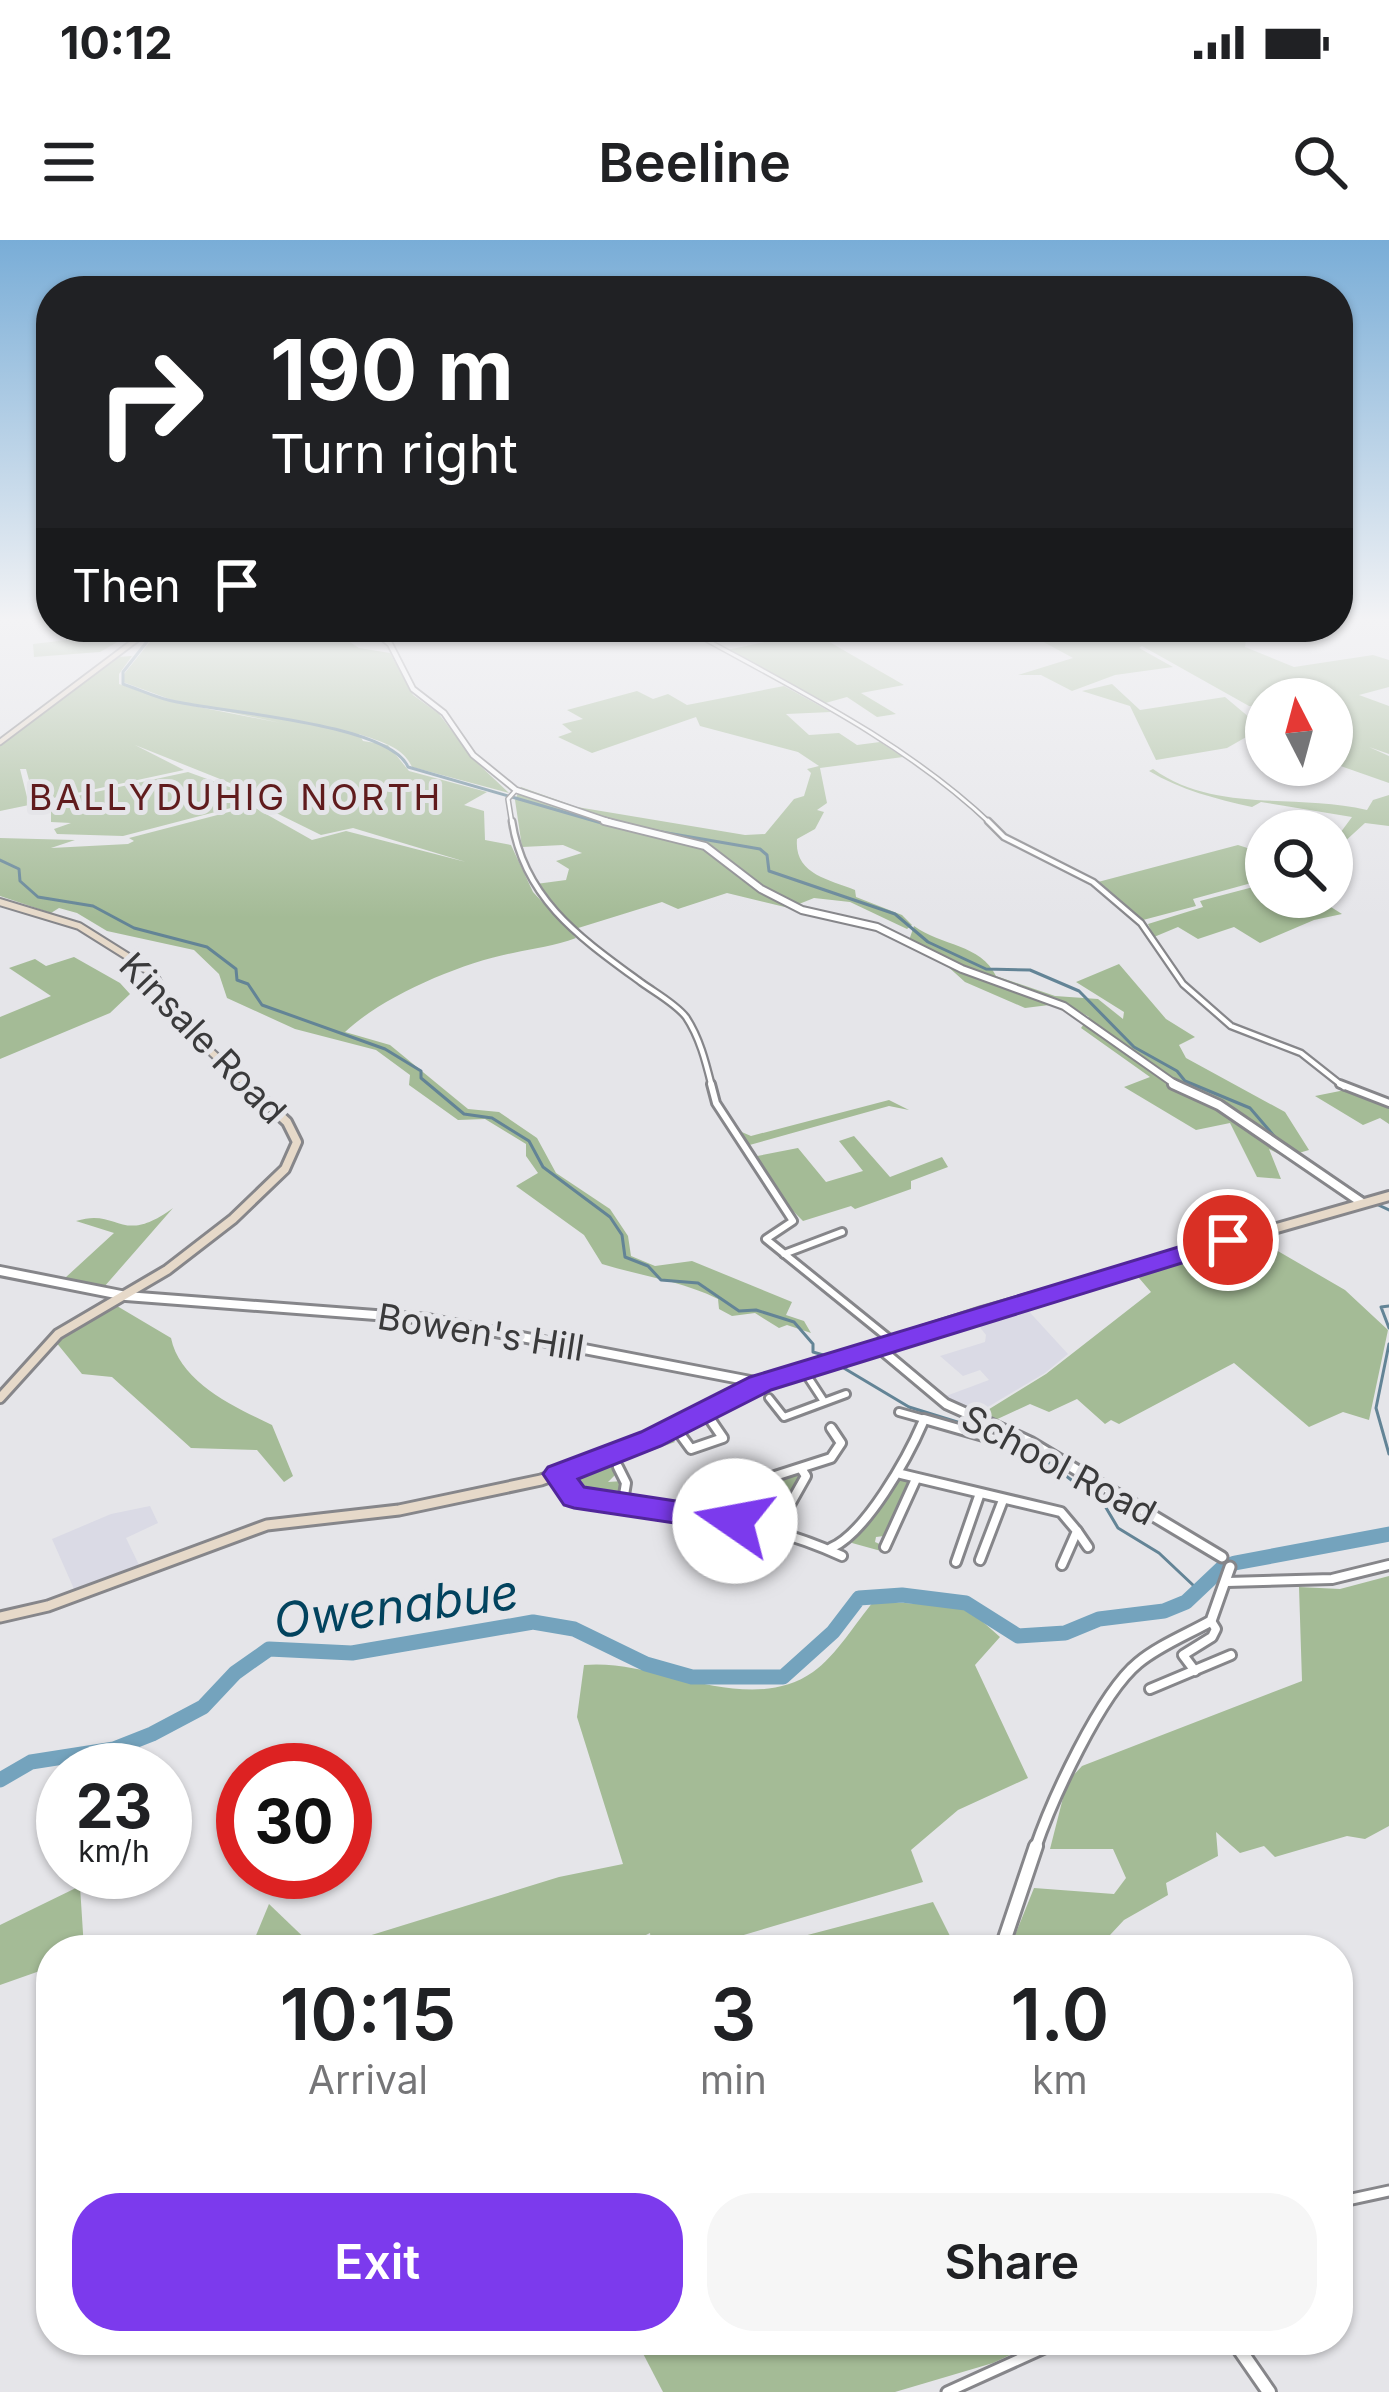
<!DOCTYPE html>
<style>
:root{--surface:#fff;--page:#f6f6f6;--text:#202124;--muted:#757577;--accent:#7c3aed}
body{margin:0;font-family:Inter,sans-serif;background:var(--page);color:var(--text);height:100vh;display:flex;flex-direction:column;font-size:45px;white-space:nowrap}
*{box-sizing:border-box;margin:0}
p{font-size:39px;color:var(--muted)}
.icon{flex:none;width:66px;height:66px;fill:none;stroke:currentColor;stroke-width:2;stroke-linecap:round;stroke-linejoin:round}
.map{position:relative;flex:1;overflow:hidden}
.side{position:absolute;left:36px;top:1695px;width:1317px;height:420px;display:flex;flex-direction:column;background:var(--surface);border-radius:48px;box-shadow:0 3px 9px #0004}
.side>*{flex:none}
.top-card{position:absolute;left:36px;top:36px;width:1317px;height:366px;border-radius:48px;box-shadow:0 3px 9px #0004;background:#202124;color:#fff;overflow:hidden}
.needle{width:78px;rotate:354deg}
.buttons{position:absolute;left:1245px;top:438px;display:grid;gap:24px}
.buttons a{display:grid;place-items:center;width:108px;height:108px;border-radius:50%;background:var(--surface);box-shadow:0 3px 9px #0004;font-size:60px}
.speed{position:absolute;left:36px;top:1503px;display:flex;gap:24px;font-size:60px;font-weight:700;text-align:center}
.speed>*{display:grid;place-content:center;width:156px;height:156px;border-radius:50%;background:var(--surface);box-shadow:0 3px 9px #0004;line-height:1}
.speed small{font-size:30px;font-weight:400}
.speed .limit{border:18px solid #d22;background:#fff;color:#111}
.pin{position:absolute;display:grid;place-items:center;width:102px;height:102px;color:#fff;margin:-51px;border:6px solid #fff;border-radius:50%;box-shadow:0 3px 12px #0007}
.me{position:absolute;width:132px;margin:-66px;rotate:282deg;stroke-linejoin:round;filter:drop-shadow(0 0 9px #0008)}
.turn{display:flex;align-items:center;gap:42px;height:252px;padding:0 36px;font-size:54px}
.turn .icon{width:156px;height:156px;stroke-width:2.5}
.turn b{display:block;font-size:84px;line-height:102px}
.then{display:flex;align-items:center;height:114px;padding:0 36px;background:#0003;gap:24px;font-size:45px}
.eta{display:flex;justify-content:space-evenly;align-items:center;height:204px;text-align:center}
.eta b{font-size:72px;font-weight:600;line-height:84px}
.button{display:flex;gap:24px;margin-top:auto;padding:24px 36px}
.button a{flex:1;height:138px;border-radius:48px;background:var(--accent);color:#fff;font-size:48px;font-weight:600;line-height:138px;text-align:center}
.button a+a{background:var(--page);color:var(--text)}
.status{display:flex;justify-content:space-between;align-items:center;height:84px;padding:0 60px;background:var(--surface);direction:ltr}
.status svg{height:33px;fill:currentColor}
header{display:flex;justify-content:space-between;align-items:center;height:156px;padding:0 36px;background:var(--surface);font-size:54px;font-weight:600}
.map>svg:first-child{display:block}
.built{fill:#dadae5}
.green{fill:#a4bb96}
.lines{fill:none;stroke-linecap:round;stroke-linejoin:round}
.stream{stroke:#638496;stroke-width:3}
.river{stroke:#74a3bd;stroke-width:15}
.minor-far4-casing{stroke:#86868a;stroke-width:6}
.minor-far3-casing{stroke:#86868a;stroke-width:9}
.minor-far2-casing{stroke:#86868a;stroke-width:12}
.minor-far1-casing{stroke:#86868a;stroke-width:14}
.minor-casing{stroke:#86868a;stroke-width:15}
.tertiary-far4-casing{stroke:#86868a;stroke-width:8}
.tertiary-far3-casing{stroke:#86868a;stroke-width:10}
.tertiary-far2-casing{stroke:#86868a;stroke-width:14}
.tertiary-far1-casing{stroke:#86868a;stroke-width:15}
.tertiary-casing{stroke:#86868a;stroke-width:18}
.secondary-far3-casing{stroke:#86868a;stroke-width:8}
.secondary-far2-casing{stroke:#86868a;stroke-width:10}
.secondary-far1-casing{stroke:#86868a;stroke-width:14}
.secondary-casing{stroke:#86868a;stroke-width:15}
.minor-far4{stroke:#fff;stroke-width:3}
.minor-far3{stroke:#fff;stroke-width:4.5}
.minor-far2{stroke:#fff;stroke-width:6}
.minor-far1{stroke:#fff;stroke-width:8}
.minor{stroke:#fff;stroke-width:9}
.tertiary-far4{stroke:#fff;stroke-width:4.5}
.tertiary-far3{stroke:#fff;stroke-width:6}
.tertiary-far2{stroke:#fff;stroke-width:8}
.tertiary-far1{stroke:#fff;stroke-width:9}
.tertiary{stroke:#fff;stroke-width:12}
.secondary-far3{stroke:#e6d9c9;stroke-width:4.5}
.secondary-far2{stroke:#e6d9c9;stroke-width:6}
.secondary-far1{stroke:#e6d9c9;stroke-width:8}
.secondary{stroke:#e6d9c9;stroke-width:9}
.route{fill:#7c3aed;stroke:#51269a;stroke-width:3}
.labels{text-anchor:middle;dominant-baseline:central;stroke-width:10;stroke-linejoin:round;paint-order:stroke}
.far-quarter-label{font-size:36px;letter-spacing:3px;fill:#601b1d;stroke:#e5e5e9}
.street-label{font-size:36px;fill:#3a3a3b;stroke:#e5e5e9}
.near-water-label{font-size:48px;font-style:italic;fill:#02435e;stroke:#e5e5e9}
</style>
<div class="status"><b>10:12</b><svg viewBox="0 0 49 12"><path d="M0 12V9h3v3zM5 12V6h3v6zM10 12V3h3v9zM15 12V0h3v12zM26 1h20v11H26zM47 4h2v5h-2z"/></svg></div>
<header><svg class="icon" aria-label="menu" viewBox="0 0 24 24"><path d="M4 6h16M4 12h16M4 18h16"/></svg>Beeline<svg class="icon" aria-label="search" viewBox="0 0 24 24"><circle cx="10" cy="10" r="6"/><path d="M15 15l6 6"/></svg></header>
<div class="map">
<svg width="1389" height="2152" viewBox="0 0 1389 2152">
<rect width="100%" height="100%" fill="#e5e5e9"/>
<g class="built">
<polygon points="1023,1065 1068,1114 1045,1133 976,1174 950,1159 946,1156 989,1140 980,1130 963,1136 940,1116 985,1102 986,1095 975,1081"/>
<polygon points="150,1266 158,1283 126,1298 139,1325 74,1349 52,1299 111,1274"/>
</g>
<g class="green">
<path d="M 162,387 L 366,387 L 368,390 L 345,399 L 359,408 L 390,413 L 413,455 L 439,474 L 473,519 L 509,553 L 412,527 C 403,507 382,502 359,494 L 363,501 L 388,505 L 409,531 L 487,552 L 464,565 L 484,571 L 485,600 L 511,605 L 533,652 L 576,698 C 555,706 534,708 513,713 C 461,723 383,756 345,792 L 390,805 L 468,869 L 499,872 L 537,898 L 556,933 L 610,969 L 628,996 L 631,1016 L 655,1026 L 692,1021 L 792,1062 L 786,1075 L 804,1081 L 811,1093 L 787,1085 L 779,1088 L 755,1073 L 732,1076 L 719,1069 L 718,1059 C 682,1041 641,1036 602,1024 L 584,995 L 516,946 L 538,933 L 526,916 L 526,904 L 485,879 L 458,880 L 409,845 L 410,835 L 376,810 L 295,789 L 227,758 L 219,734 L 194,710 L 107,691 L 77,673 L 59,668 L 51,673 L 0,656 L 0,598 L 75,600 L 51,608 L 128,604 L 134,601 L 129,598 L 252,566 L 312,600 L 346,591 L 466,622 L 353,588 L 321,595 L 258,564 L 230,543 L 135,505 L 184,530 L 35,562 L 26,529 L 20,529 L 29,565 L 0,571 L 0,505 L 118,417 L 132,416 L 119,434 L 119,444 L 168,461 L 281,483 L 172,460 L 123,442 L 124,434 Z"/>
<polygon points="1072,387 1220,387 1246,400 1245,407 1294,427 1373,415 1389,420 1389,447 1359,455 1389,466 1389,514 1369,507 1389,516 1389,543 1332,523 1332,496 1348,500 1332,494 1332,459 1266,459 1266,468 1249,466 1142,406 1139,408 1173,427 1115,435 1072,451 1041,435 1018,435 1073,418 1027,393"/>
<polygon points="135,392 100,412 34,417 33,404"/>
<polygon points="812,392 904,445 861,453 896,474 877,477 847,457 822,464 722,411"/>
<polygon points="1112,444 1140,470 1225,457 1262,488 1227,508 1156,520 1130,466 1082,451"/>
<path d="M 784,446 L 831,472 L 786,474 L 809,495 L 839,493 L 857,505 L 880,502 L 903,517 L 820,528 L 827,563 L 817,570 L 824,572 L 815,589 L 797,599 C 794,634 828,639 855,650 L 856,657 L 902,675 L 912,685 L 907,689 L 850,662 L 814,658 L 789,668 L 727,653 L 678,669 L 662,662 L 575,689 L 536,644 L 566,640 L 569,629 L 556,621 L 582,613 L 563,605 L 522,607 L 515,560 L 521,547 L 577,567 L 745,595 L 765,594 L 794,559 L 804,556 L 811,533 L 807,529 L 819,526 L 798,512 L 700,486 L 696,477 L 592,513 L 558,497 L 572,492 L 562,484 L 583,479 L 567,470 L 637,451 L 653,459 L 668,454 L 687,465 Z"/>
<path d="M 1153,529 C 1216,574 1298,553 1367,570 L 1373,560 L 1389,555 L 1389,586 L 1365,583 L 1342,604 L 1332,604 L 1352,577 L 1261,562 L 1252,567 C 1216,559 1181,550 1149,531 Z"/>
<polygon points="188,532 232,548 250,563 123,596 57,594 54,589 71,583 51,582 51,571 40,564"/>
<polygon points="1238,605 1266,614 1266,639 1193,659 1196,666 1143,680 1098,642"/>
<polygon points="1257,646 1266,651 1266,657 1315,657 1342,674 1314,680 1260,703 1234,687 1198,699 1178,687 1154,697 1148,684 1203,667 1200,661"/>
<path d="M 914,686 C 941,706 981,704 996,736 L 1055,756 L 1098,759 L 1123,779 L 1124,772 L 1076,742 L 1119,724 L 1166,779 L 1195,797 L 1179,805 L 1186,818 L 1285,872 L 1309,910 L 1285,917 L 1269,909 L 1281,939 L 1257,937 L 1230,883 L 1196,890 L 1124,847 L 1150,837 L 1081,788 L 1089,777 L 1065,763 L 1025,768 L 965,742 L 945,724 L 907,706 Z"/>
<polygon points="74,717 120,743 130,754 110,773 0,819 0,777 51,756 9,728 35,719 46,726"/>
<polygon points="1345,850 1389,864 1389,884 1380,878 1363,885 1315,856"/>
<polygon points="889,860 909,870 889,866 746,906 737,890 751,896"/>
<polygon points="854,896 890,937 942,917 948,927 911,941 911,949 855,969 851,966 803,981 776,954 752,917 798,908 826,942 863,931 839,901"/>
<path d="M 173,968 L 104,1047 L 65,1038 L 114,993 L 76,981 C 119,967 120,1007 173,968 Z"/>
<polygon points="1252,996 1345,1050 1388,1090 1369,1180 1343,1172 1309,1187 1234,1123 1119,1184 1111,1180 1105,1184 1077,1159 1049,1172 1030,1164 991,1182 978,1176 1046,1134 1151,1052 1133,1031 1145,1033"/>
<path d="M 117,1066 L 171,1098 C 180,1142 234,1167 272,1185 L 293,1236 L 284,1242 L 257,1210 L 191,1208 L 112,1137 L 82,1134 L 55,1101 L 76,1085 Z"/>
<polygon points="670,1196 675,1202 613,1225 617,1233 608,1242 623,1241 616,1257 573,1251 567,1236"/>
<path d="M 800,1235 L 803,1237 L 786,1263 L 773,1266 L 784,1278 L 779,1285 L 716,1270 C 734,1243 771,1241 800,1235 Z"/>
<polygon points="902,1238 911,1240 884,1296 876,1297 875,1302 884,1306 881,1311 852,1303 854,1291"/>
<polygon points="1389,1336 1389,1586 1365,1599 1347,1596 1275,1617 1264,1606 1240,1613 1216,1592 1218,1616 1166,1643 1168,1655 1124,1680 1096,1710 1009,1710 1034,1648 1114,1654 1126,1638 1113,1609 1050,1609 1067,1542 1082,1526 1302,1441 1299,1347 1340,1349"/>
<path d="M 874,1361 L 966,1367 L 1000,1397 L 975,1425 L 1028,1538 L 958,1570 L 911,1610 L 923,1642 L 693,1710 L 652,1710 L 650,1693 L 616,1710 L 323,1710 L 559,1637 L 623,1624 L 577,1477 L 584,1425 C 656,1418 747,1478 813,1432 C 836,1416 856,1382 874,1361 Z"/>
<polygon points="80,1646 84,1709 51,1710 51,1727 0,1745 0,1685"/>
<polygon points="933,1662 957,1710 751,1710"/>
<polygon points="269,1664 317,1710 250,1710"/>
<polygon points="636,2100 1042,2100 993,2123 895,2152 663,2152"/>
</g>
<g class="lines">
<g class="stream">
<path d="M 153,394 L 123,432 L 123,444 C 141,450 158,459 177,462 C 223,472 390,484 408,527 L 605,584"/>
<polyline points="650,590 760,609 767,615 769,631 895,674 928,702 986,729 1030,730 1079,751 1134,807 1177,831 1185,841 1250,868 1280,903"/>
<polyline points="0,620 19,629 20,641 38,657 93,666 134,688 207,707 236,729 237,740 248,744 262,765 385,809 421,831 421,838 464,874 492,878 529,901 543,927 610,977 622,995 625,1017 648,1026 661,1040 698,1043 739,1071 756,1070 794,1082 813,1104 813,1112 830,1117"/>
<polyline points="1318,928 1365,958"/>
<polyline points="1374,963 1389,970"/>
<polyline points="1389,1066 1381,1067 1389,1088"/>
<polyline points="1389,1104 1376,1168 1389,1214"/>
<polyline points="837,1124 909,1167 1012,1199"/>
<polyline points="1026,1205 1105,1266 1118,1288 1159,1313 1194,1346 1204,1347"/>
</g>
<polyline class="river" points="0,1540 31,1522 114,1509 152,1494 203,1467 235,1433 269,1409 352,1413 533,1382 574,1389 646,1424 692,1437 783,1437 833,1392 859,1358 902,1355 966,1363 1018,1396 1065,1393 1099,1379 1164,1371 1186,1362 1222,1328 1235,1323 1389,1294"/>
<g class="minor-far4-casing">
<g id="minor-far4">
<path d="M 683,387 C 789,446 903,500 991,584"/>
<polyline points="512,584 508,559 516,550"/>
</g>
</g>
<g class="minor-far3-casing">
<g id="minor-far3">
<path d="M 512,581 C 524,660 582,699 642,743 C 656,753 676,764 686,777 C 700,798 706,823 712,847"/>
<polyline points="988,581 1004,597 1093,642 1141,683 1183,744 1231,786 1301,813 1344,847"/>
</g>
</g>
<g class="minor-far2-casing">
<g id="minor-far2">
<polyline points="711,844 716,863 793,981 766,999 892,1101"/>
<polyline points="1340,844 1389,863"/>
<polyline points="784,1014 842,992"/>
<polyline points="804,1131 823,1160"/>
<polyline points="769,1158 784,1177 846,1154"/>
<polyline points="899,1172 935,1182"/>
</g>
</g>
<g class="minor-far1-casing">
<g id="minor-far1">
<polyline points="924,1179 1001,1201"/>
<polyline points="675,1187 691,1209 723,1198 710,1179"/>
<polyline points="618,1227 626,1243 623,1261"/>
<path d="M 559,1234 L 574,1257 C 665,1269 758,1277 842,1316"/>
<polyline points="901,1234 1061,1272 1077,1291 1062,1325"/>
<polyline points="709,1275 714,1261 725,1252 831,1218 841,1203 831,1188"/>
<polyline points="784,1275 806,1236 802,1230"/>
<polyline points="1077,1291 1088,1307"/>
<polyline points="885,1307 916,1239"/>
<path d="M 831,1308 C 866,1293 908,1217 923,1182"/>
<polyline points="980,1320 1003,1260"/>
<polyline points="956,1322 979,1256"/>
<polyline points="1227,1342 1332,1339 1389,1325"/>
<polyline points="1195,1431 1183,1415 1212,1397 1216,1389 1211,1381"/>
<polyline points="1150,1449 1231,1415"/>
</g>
</g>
<g class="minor-casing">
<g id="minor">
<polyline points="1338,1962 1389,1951"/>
<polyline points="947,2152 1062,2100"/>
</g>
</g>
<g class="tertiary-far4-casing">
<polyline id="tertiary-far4" points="369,387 390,404 413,449 444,473 473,515 516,550 616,584"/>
</g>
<g class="tertiary-far3-casing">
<polyline id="tertiary-far3" points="604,581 705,606 761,649 802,670 877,687 962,729 1064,766 1179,847"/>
</g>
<g class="tertiary-far2-casing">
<g id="tertiary-far2">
<polyline points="1173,844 1219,865 1361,962"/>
<polyline points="0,1031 126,1056 428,1079 761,1143"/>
<polyline points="878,1107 946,1164 986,1182"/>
</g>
</g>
<g class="tertiary-far1-casing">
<g id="tertiary-far1">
<polyline points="980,1179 1030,1202 1222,1317"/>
<path d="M 1035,1609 C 1051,1562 1100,1454 1138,1423 C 1158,1406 1188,1394 1211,1381 L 1230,1327"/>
</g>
</g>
<g class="tertiary-casing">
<g id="tertiary">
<polyline points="1001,1710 1036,1606"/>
<polyline points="1233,2100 1269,2152"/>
</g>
</g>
<g class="secondary-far3-casing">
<polyline id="secondary-far3" points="0,502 153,387"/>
</g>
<g class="secondary-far2-casing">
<polyline id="secondary-far2" points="0,662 79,686 138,723 156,738 180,783 249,847"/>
</g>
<g class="secondary-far1-casing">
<g id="secondary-far1">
<polyline points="0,1158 58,1094 167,1030 233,979 285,929 297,902 287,882 246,844"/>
<polyline points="683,1182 771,1140 982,1072 1389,956"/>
</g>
</g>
<g class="secondary-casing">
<polyline id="secondary" points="0,1377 48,1366 267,1285 399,1270 541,1240 632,1207 690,1179"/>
</g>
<use href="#minor-far4" class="minor-far4"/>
<use href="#minor-far3" class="minor-far3"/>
<use href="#minor-far2" class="minor-far2"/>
<use href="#minor-far1" class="minor-far1"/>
<use href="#minor" class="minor"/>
<use href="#tertiary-far4" class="tertiary-far4"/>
<use href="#tertiary-far3" class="tertiary-far3"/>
<use href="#tertiary-far2" class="tertiary-far2"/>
<use href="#tertiary-far1" class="tertiary-far1"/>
<use href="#tertiary" class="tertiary"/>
<use href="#secondary-far3" class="secondary-far3"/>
<use href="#secondary-far2" class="secondary-far2"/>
<use href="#secondary-far1" class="secondary-far1"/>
<use href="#secondary" class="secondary"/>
</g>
<linearGradient id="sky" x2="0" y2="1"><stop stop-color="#79add7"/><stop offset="0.56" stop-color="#f3f3f5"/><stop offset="1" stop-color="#f3f3f5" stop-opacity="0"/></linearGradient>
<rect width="1389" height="678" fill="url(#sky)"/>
<polygon class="route" points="1228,992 1241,1000 1237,1006 771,1150 661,1206 578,1239 584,1247 735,1270 746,1273 751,1281 746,1289 735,1292 574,1268 564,1265 543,1234 548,1227 641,1192 750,1137"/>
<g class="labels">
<g class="far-quarter-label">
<text x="236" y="557">BALLYDUHIG NORTH</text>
</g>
<g class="street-label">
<text transform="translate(203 798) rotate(46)">Kinsale Road</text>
<text transform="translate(481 1092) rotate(9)">Bowen's Hill</text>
<text transform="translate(1059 1225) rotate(28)">School Road</text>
</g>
<g class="near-water-label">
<text transform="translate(396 1366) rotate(-7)">Owenabue</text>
</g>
</g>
</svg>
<div class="buttons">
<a><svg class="needle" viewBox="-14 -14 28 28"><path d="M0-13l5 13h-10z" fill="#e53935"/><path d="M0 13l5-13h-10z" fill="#757577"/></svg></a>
<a><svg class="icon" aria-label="search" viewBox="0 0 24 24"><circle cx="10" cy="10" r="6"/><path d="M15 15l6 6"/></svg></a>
</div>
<div class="speed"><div>23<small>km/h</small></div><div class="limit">30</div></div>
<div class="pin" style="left:1228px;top:1000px;background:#d93025"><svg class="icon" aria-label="arrive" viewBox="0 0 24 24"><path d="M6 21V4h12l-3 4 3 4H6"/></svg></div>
<svg class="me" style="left:735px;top:1281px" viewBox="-20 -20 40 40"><circle r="19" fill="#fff"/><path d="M0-13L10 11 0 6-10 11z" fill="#7c3aed"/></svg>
<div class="top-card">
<div class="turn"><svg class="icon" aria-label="right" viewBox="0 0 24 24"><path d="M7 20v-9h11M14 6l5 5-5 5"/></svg><div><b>190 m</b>Turn right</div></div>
<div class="then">Then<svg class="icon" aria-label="arrive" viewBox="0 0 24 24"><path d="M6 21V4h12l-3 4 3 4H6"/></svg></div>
</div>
<section class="side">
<div class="eta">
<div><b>10:15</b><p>Arrival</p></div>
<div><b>3</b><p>min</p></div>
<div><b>1.0</b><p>km</p></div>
</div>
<div class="button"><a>Exit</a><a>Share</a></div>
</section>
</div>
